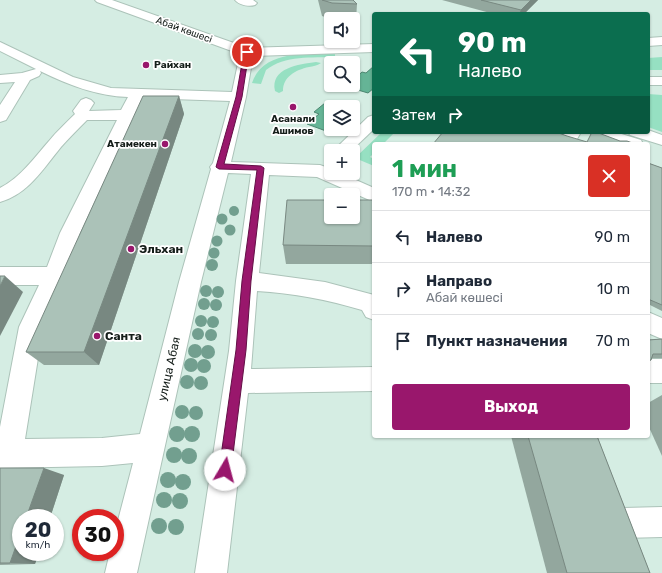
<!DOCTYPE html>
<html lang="ru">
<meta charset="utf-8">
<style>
:root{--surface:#fff;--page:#f2f2f3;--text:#1f2937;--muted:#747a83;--line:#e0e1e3;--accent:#99176c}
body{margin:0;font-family:Rubik,sans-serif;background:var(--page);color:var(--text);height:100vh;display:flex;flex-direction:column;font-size:15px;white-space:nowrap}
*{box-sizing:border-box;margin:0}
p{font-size:13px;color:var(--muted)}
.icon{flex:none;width:22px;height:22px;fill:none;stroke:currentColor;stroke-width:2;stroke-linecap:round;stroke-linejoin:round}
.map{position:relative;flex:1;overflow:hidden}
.panel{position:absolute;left:372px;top:142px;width:278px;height:296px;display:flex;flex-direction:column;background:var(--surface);border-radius:4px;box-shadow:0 1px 3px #0004}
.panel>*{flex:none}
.guide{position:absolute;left:372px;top:12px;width:278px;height:122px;border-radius:4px;box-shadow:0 1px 3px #0004;background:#0b6e4f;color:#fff;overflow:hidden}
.tools{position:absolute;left:324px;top:12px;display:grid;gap:8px}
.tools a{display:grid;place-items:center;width:36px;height:36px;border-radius:4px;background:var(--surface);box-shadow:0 1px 3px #0004;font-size:20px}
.speed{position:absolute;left:12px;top:509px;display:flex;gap:8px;font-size:20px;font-weight:700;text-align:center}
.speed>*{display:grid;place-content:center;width:52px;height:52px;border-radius:50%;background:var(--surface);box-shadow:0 1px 3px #0004;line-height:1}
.speed small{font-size:10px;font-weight:400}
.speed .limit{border:6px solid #d22;background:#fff;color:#111}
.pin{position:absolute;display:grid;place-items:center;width:34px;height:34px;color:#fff;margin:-17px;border:2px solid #fff;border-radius:50%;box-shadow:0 1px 4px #0007}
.me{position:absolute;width:44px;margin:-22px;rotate:8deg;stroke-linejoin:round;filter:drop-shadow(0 0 3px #0008)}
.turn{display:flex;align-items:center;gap:14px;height:84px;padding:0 20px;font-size:18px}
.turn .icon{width:52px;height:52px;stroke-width:2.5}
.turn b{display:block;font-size:28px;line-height:34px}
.then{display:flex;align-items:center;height:38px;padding:0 20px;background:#0003;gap:8px;font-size:15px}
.round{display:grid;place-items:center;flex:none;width:42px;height:42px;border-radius:4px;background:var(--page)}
.summary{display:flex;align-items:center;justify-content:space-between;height:68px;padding:0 20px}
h1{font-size:24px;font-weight:700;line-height:30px;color:#1e9e55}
.action{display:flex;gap:8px;margin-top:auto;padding:8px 20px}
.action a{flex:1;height:46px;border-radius:4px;background:var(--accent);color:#fff;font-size:16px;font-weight:700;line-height:46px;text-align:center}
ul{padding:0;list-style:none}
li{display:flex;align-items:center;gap:12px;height:52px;padding:0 20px;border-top:1px solid var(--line)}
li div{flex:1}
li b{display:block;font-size:15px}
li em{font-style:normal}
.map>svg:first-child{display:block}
.green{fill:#96e0c2}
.water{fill:#65b496;stroke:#4d8771}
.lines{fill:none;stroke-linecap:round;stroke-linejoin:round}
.minor-casing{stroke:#acc3b9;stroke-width:2}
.minor{fill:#fff;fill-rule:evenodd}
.tree{fill:#729f8f}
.wall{fill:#93a79e}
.shaded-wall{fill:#788881}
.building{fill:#abc2b8;stroke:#788881}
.route{fill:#99176c;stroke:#630f46}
.poi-dot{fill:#99176c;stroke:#fff;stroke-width:1.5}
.labels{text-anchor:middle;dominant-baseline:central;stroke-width:3.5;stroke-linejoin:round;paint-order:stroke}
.far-street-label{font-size:10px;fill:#151e1a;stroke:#fff}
.far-poi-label{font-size:10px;font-weight:bold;fill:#151e1a;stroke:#fff;text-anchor:start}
.poi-label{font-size:12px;font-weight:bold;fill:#151e1a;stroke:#fff;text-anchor:start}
.street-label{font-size:12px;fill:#151e1a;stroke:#fff}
</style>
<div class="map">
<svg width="662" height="573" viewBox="0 0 662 573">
<rect width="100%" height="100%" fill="#d5ede3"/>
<g class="green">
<path d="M 335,53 L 335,57 C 312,58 285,55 266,70 L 261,84 L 252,83 C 263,50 306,54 335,53 Z"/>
<polygon points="662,57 662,70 648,70 648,58"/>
<path d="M 316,62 L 321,63 C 317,66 313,66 309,67 C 295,70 283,77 283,91 L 279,93 L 275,91 C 270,68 299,64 316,62 Z"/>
<polygon points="648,94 662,95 662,132 648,127"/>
<polygon points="382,132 395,132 383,144 374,144 374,153 370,157 374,159 374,166 355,158"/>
</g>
<g class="water">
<polygon points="374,66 374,88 368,93 358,90 353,80 362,72 366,73"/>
<polygon points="346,102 355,106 353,108 331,107 331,127 326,131 307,124 319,114 314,112 325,103 332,104"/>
</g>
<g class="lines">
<g class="minor-casing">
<g id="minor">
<path d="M 95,0 L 112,0 L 248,48 L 374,44 L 374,52 L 253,56 L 246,97 L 231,162 L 320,165 L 331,169 L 331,173 L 340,173 L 374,188 L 374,202 L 317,177 L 269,175 L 259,273 L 325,282 L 374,295 L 374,320 L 366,317 L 362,310 C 328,300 293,293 257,291 L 251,369 L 374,367 L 374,391 L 248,393 L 227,573 L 195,573 L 229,351 L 236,281 L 251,174 L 228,173 L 201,282 L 137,573 L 105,573 L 110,552 L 115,552 L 115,532 L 133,463 L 102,466 L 0,468 L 0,427 L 19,327 L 39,285 L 0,285 L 0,267 L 47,267 L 60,233 L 117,120 L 87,120 C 78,129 69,138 61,147 C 43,169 28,194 0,202 L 0,188 C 21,177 34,158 49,141 C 57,131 66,123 75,114 L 73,111 L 81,100 L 86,98 L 91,100 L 94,103 L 89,111 L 121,110 L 128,97 C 97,96 68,85 40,71 L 41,73 L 39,76 L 30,80 L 6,120 L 0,122 L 0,105 L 15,82 L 0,83 L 0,75 L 22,73 L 36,69 L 0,51 L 0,42 L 73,77 L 111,88 L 232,92 L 240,54 L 97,2 ZM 143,98 L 230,101 L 213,163 L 210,167 L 211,169 L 179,282 L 140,434 L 102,438 L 25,439 L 43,327 L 65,276 L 80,233 Z"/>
<path d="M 235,0 L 253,0 L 257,3 L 255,5 C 249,7 239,5 235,0 Z"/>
<polygon points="662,37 662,45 648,46 648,38"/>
<rect x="648" y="77" width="14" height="8"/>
<polygon points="374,115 374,129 351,151 333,151 368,117"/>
<polygon points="648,130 662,135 662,145 630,135 628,132 648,132"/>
<polygon points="565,132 581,132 577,139 571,140 565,139 563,135"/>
<polygon points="590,132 615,132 641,140 643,144 618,144 592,135"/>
<polygon points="648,312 662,318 662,339 648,333"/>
<rect x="648" y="359" width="14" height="24"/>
<polygon points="662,507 662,537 623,538 612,534 608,523 612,512 623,508"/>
</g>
</g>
<use href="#minor" class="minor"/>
</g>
<g class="tree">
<circle cx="234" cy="211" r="5"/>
<circle cx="222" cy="219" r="5.5"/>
<circle cx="230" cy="230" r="5.5"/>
<circle cx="217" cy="241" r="5.5"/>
<circle cx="214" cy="253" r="5.5"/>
<circle cx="212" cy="265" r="6"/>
<circle cx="206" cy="291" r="6"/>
<circle cx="218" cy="292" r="6"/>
<circle cx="204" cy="304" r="6"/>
<circle cx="216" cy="305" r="6"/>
<circle cx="201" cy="321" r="6"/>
<circle cx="213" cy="322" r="6"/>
<circle cx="198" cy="334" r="6"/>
<circle cx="211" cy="335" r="6"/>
<circle cx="195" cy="351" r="7"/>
<circle cx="208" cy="352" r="7"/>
<circle cx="191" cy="365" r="7"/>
<circle cx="204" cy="366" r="7"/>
<circle cx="187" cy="382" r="7"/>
<circle cx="201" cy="383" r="7"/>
<circle cx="182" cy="412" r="7"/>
<circle cx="196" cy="413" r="7"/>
<circle cx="177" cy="434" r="8"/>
<circle cx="192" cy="434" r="8"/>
<circle cx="174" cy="455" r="8"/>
<circle cx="189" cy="456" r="8"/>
<circle cx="168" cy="480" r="8"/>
<circle cx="183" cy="482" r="8"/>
<circle cx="164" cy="500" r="8"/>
<circle cx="180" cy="501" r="8"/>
<circle cx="159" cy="526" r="8"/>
<circle cx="176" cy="527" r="8"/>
</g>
<g class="wall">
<polygon points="318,0 353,0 357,4 356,20 353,20 353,19 331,19 322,16"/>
<polygon points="442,0 538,0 524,14 494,14"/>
<polygon points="179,96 184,114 99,365 44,365 26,352"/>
<polygon points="648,163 662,168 662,311 648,304"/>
<polygon points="374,200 374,264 286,264 283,245"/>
<polygon points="662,339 662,358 652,358 651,360 648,362 648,340"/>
<polygon points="662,395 662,456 648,425 648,403"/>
<polygon points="511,436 597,436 650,573 547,573"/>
<polygon points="0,468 64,475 50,518 21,518 21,552 39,552 35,564 0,565"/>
</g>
<g class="shaded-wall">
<polygon points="531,0 538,0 524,14 519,14 521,10"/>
<polygon points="179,96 184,114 99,365 84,352"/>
<polygon points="5,276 23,292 0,336 0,286"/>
<polygon points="44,468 64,475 50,518 26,518"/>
<polygon points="21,532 21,552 39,552 35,564 10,563"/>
</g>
<g class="building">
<polygon points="322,0 353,0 357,4 332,3"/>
<polygon points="481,0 531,0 521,10"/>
<polygon points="143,96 179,96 84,352 26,352"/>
<polygon points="443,132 556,132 567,136 587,142 592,132 596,132 620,141 627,141 635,144 433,144"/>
<polygon points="648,163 662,168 662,305 648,299"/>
<polygon points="287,200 331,200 331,217 353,217 353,200 374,200 374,246 283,245"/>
<polygon points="0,276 5,276 0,286"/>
<polygon points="662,339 662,354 653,354 651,360 648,361 648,340"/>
<polygon points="528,436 597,436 650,573 567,573"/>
<polygon points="0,468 44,468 26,518 21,518 21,532 10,563 0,563"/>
</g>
<polygon class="route" points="247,51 249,52 242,97 224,164 261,166 264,168 251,281 246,350 231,470 229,474 225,475 221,474 219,470 236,350 242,281 257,170 219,169 216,167 236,97 244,52"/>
<g class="poi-dot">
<circle cx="146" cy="65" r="4"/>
<circle cx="293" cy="107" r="4"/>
<circle cx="165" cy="144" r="4"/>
<circle cx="131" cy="249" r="4"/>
<circle cx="97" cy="336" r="4"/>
</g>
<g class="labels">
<g class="far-street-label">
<text transform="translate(184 30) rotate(20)">Абай көшесі</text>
</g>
<g class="far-poi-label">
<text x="154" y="65">Райхан</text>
<text x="293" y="119" text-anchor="middle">Асанали<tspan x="293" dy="12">Ашимов</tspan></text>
<text x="157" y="144" text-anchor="end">Атамекен</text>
</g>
<g class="poi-label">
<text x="139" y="249">Эльхан</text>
<text x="105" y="336">Санта</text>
</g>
<g class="street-label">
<text transform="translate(169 369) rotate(-77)">улица Абая</text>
</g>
</g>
</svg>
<div class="tools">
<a><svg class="icon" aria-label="sound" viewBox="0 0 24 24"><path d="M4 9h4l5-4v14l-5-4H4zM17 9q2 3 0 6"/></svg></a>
<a><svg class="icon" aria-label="search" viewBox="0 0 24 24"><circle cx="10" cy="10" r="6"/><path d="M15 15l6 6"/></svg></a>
<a><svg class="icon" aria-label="layers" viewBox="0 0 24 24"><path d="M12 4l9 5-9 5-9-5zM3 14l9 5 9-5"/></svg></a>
<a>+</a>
<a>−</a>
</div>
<div class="speed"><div>20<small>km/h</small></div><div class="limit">30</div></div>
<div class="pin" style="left:247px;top:52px;background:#d93025"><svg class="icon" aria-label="arrive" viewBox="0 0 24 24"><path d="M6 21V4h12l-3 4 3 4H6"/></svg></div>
<svg class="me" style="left:225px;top:470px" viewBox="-20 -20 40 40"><circle r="19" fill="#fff"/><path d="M0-13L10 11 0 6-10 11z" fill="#99176c"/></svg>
<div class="guide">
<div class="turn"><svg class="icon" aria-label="left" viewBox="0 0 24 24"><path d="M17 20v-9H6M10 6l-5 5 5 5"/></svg><div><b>90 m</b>Налево</div></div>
<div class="then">Затем<svg class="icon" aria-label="right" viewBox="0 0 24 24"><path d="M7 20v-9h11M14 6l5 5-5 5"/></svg></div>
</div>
<section class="panel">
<div class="summary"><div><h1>1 мин</h1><p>170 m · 14:32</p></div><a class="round" style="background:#d93025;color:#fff"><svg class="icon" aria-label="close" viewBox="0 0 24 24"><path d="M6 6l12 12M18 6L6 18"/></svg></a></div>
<ul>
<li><svg class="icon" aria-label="left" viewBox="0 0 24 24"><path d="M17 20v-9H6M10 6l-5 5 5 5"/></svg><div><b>Налево</b></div><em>90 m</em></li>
<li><svg class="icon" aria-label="right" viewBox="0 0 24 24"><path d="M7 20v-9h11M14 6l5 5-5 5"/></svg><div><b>Направо</b><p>Абай көшесі</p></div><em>10 m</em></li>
<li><svg class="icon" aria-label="arrive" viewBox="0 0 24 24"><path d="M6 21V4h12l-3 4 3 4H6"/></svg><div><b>Пункт назначения</b></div><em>70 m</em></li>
</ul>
<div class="action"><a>Выход</a></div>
</section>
</div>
